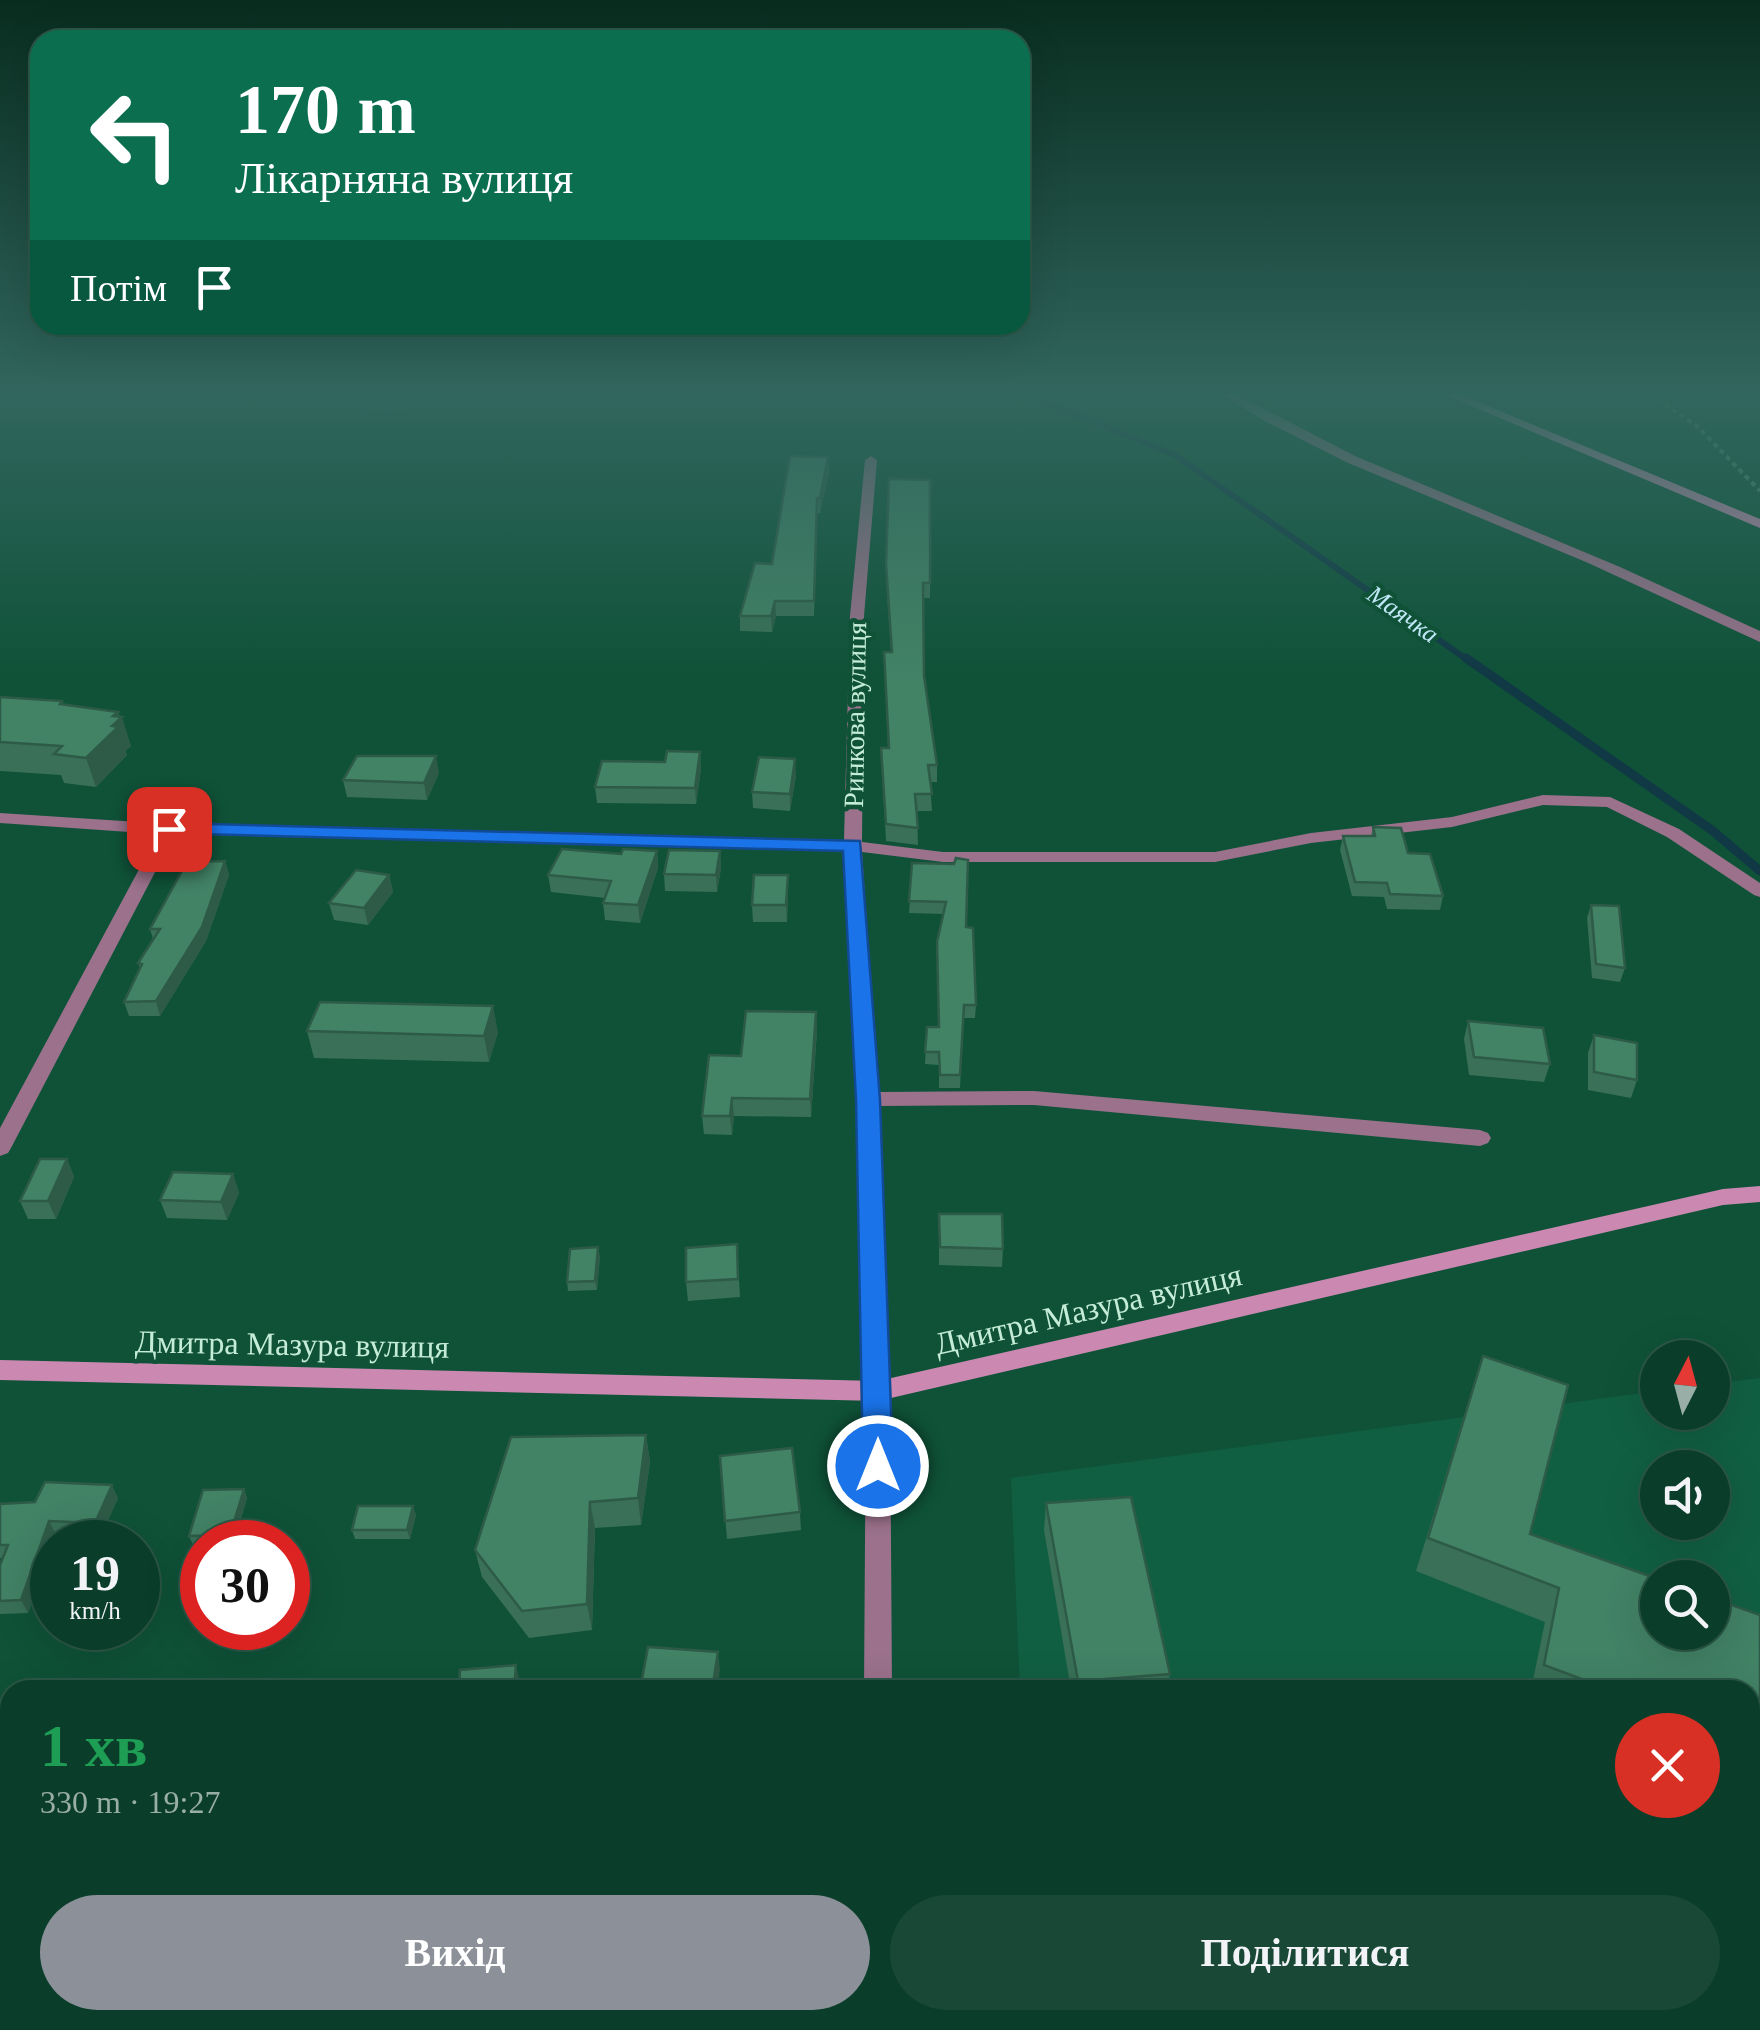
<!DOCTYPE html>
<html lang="uk">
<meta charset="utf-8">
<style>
:root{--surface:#0b3e2a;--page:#194936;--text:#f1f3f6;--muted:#9aaea8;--line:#2b5747;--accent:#8c9099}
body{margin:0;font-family:"Times New Roman",serif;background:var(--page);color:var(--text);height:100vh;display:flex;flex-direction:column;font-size:38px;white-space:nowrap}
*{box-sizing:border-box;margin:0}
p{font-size:32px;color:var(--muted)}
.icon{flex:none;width:55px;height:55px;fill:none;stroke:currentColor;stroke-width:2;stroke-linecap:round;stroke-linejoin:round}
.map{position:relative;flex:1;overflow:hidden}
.sheet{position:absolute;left:0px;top:1680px;width:1760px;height:350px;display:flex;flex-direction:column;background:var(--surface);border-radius:30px 30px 0 0;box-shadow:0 10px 40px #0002,0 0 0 2px var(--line)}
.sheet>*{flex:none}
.hud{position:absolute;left:30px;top:30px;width:1000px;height:305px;border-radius:30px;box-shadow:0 10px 40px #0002,0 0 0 2px var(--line);background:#0b6e4f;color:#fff;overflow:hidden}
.needle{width:65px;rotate:6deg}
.controls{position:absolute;left:1640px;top:1340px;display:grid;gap:20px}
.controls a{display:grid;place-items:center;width:90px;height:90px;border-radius:50%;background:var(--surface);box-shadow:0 10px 40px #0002,0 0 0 2px var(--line);font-size:50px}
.speed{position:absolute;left:30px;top:1520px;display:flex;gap:20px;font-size:50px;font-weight:700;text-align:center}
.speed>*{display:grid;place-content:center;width:130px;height:130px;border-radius:50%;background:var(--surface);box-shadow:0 10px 40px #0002,0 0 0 2px var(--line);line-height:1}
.speed small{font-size:25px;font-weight:400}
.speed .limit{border:15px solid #d22;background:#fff;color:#111}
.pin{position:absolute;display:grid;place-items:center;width:85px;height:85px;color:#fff;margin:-42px;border-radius:20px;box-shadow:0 5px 15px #0006}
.me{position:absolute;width:110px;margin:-55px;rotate:0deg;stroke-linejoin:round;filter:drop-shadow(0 0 8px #0008)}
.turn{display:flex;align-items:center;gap:35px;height:210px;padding:0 40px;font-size:45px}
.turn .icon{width:130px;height:130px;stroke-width:2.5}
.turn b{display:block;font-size:70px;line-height:85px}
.then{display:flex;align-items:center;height:95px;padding:0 40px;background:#0003;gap:20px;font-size:38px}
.round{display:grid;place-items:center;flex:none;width:105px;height:105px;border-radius:52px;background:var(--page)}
.summary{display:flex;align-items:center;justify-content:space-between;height:170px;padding:0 40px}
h1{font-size:60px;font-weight:700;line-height:75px;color:#1e9e55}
.primary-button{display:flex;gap:20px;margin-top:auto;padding:20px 40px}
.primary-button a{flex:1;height:115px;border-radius:60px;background:var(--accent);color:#fff;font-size:40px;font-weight:700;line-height:115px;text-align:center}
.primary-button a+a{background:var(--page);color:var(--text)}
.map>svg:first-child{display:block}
.built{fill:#115f43;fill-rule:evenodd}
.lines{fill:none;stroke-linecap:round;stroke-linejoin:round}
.stream-far1{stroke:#103845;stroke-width:6}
.stream{stroke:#103845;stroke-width:9}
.path{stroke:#508971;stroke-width:4;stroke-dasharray:5 4;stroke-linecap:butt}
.street{fill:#9b718b;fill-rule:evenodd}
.secondary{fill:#cb89b1;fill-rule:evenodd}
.wall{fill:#397057}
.shaded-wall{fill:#2e5b47}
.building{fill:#428265;stroke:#2e5b47;stroke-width:2.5}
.route{fill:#1a73e8;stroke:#114b97;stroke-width:2.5}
.labels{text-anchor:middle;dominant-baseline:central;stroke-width:9;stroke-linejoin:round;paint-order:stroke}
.far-water-label{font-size:25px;font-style:italic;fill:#c1e8f6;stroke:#0f5238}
.street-label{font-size:28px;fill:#c5ecd7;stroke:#0f5238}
.near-street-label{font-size:32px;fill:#c5ecd7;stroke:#0f5238}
</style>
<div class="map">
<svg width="1760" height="2030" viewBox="0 0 1760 2030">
<rect width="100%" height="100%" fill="#0f5238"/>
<g class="built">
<polygon points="234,394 435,394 404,413"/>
<path d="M 1760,1378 L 1760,2030 L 1036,2030 L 1035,2020 L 1750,2020 L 1750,1690 L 1020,1690 L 1011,1478 L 1657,1391 L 1658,1412 L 1712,1412 L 1713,1384 ZM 1658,1468 L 1712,1468 L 1712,1522 L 1658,1522 ZM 1658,1578 L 1712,1578 L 1712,1632 L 1658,1632 Z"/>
</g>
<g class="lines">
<polyline class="stream-far1" points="1025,394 1175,455 1469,661"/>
<polyline class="stream" points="1466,658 1713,831 1760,871"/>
<polyline class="path" points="1650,394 1697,426 1760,491"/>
<g class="street">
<polygon points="1221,394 1235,394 1355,456 1620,567 1760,631 1760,642 1586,562 1346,462 1263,420"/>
<polygon points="871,456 877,460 864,616 862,842 943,852 1215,852 1311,833 1452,817 1543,795 1610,797 1679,829 1760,883 1760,897 1754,895 1667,837 1607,807 1543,805 1452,827 1311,843 1215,862 943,862 862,852 878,1092 1034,1091 1480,1130 1488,1133 1491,1138 1488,1143 1480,1146 1034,1105 879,1106 890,1391 892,1690 864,1690 866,1391 857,1099 844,851 175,834 11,1148 8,1153 0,1156 0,1128 158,834 0,823 0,813 169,824 844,840 850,616 865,460"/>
<rect x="862" y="2020" width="34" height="10"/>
</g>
<g class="secondary">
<polygon points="1443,394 1459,394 1760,519 1760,528"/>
<polygon points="1760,1186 1760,1202 1723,1205 878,1401 0,1380 0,1360 878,1381 1723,1189"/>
</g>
</g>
<g class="wall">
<polygon points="828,457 829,472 820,513 817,513 814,616 776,616 772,632 740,631 740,616 772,564"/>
<polygon points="889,479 930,480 930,598 923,598 924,676 937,765 937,782 930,782 932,811 917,811 918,845 886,841 881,748 888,748 884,652 891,652 886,579"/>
<polygon points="0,697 62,701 64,705 118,712 131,746 125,751 127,755 96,787 64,783 61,775 0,771"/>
<polygon points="700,752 701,769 696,804 597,803 595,787"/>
<polygon points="439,773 427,800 347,797 343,780"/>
<polygon points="796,776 790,811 753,808 752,792"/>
<polygon points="1373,827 1408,853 1443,896 1440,910 1387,909 1384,897 1352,896 1340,850 1343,836 1371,836"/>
<polygon points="657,851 658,868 640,923 605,920 603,903 605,898 551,892 548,875 621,854"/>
<polygon points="720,851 721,868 717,892 665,891 664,874"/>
<polygon points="225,861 229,875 206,941 160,1016 129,1016 124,1002 140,969 138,963 153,939 150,929"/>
<polygon points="912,863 966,927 976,1005 975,1018 963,1018 960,1088 939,1088 939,1065 925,1064 927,1027 938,1027 943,914 909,913"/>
<polygon points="389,875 393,892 368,925 334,920 329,903"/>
<polygon points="788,892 787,922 753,922 752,905"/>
<polygon points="1591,905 1625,968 1620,982 1592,978 1587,918"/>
<polygon points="1468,1021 1550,1064 1544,1082 1469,1075 1464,1039"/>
<polygon points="817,1030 811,1117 734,1116 732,1135 704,1134 702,1116 741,1056"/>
<polygon points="307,1031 498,1032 489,1062 314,1058"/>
<polygon points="1594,1035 1637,1080 1631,1098 1588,1090 1588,1053"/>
<polygon points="67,1159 74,1177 56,1219 28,1219 20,1201"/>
<polygon points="233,1174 239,1193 227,1220 167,1218 160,1200"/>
<polygon points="939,1214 1003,1249 1002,1267 939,1265"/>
<polygon points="737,1244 740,1297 688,1301 686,1282"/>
<polygon points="600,1256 597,1290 568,1291 567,1282"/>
<polygon points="1483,1356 1530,1534 1760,1615 1760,1786 1750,1782 1750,1690 1531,1690 1545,1622 1416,1571"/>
<polygon points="646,1435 650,1462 641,1525 595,1528 592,1630 529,1638 482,1577 475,1550"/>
<polygon points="720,1456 800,1512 801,1530 727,1539"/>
<polygon points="244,1489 247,1498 234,1542 202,1542 202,1545 193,1545 189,1536"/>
<polygon points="118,1498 101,1536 56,1534 28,1613 0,1614 0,1565 3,1558 0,1558 0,1504"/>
<polygon points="1046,1503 1170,1674 1166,1690 1071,1690 1044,1530"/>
<polygon points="416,1515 410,1539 355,1539 352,1530"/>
<polygon points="1760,1844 1760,2022 1750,2017 1750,1859"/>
</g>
<g class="shaded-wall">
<polygon points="828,457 829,472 820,513 820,498"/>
<polygon points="775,601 776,616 772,632 771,616"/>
<polygon points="118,712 120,719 122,717 131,746 125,751 127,755 96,787 86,758 112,726 113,716"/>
<polygon points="700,752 701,769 696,804 695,788"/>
<polygon points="436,756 439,773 427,800 424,783"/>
<polygon points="795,759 796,776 790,811 790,794"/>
<polygon points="657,851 658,868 640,923 638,905"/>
<polygon points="720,851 721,868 717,892 716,875"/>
<polygon points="225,861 229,875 206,941 160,1016 156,1001"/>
<polygon points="389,875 393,892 368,925 364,908"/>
<polygon points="788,875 788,892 787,922 786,905"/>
<polygon points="493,1006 498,1032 489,1062 484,1036"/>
<polygon points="816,1012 817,1030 811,1117 810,1099"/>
<polygon points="732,1098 734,1116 732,1135 730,1116"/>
<polygon points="67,1159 74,1177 56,1219 48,1201"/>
<polygon points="233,1174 239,1193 227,1220 221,1202"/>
<polygon points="598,1247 600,1256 597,1290 595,1281"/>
<polygon points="646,1435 650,1462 641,1525 638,1498"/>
<polygon points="112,1485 118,1498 101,1536 95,1523"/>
<polygon points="244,1489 247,1498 233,1542 230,1535"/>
<polygon points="590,1502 595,1528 592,1630 587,1604"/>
<polygon points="413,1506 416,1515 410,1539 407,1530"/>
<polygon points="49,1521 56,1534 28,1613 21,1600"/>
<polygon points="718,1652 720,1670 717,1690 712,1690"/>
<polygon points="516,1665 520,1683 520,1690 514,1690"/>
</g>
<g class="building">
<polygon points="790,456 828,457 820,498 817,498 814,601 775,601 771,616 740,616 755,563 772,564"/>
<polygon points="889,479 930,480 930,583 923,583 924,676 937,765 928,765 932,794 915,794 918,828 886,824 881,748 889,748 884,652 892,652 886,564"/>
<polygon points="0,697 62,701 60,704 118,712 113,716 122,717 112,726 118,727 86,758 54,754 62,746 0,742"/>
<polygon points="667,751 700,752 695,788 595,787 602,761 665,762"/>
<polygon points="357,756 436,756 424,783 343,780"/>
<polygon points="759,757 795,759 790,794 752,792"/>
<polygon points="1373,827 1401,828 1408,853 1430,854 1443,896 1390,894 1387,883 1355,882 1343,836 1375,836"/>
<polygon points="562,849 621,854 623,849 657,851 638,905 603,903 611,881 548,875"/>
<polygon points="669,850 720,851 716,875 664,874"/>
<polygon points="956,858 968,860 966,927 973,928 976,1005 964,1005 960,1075 940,1075 939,1052 925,1052 927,1027 939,1027 937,942 946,902 909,901 912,863 954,864"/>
<polygon points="225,861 202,927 156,1001 124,1002 142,964 138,963 160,929 150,929 187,862"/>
<polygon points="356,870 389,875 364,908 329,903"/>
<polygon points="754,875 788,875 786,905 752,905"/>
<polygon points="1591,905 1619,906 1625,968 1596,964"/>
<polygon points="320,1002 493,1006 484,1036 307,1031"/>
<polygon points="746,1011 816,1012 810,1099 732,1098 730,1116 702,1116 709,1055 741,1056"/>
<polygon points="1468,1021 1543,1028 1550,1064 1474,1057"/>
<polygon points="1594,1035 1637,1043 1637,1080 1594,1072"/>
<polygon points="40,1159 67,1159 48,1201 20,1201"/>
<polygon points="173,1172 233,1174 221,1202 160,1200"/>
<polygon points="939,1214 1002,1214 1003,1249 940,1247"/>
<polygon points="737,1244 738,1279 686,1282 686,1248"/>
<polygon points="598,1247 595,1281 567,1282 570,1249"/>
<polygon points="1483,1356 1568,1385 1530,1534 1658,1579 1658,1632 1712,1632 1712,1598 1760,1615 1760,1746 1750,1742 1750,1690 1611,1690 1544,1665 1559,1588 1428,1538"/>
<polygon points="646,1435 638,1498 590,1502 587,1604 522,1611 475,1550 511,1437"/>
<polygon points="792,1448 800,1512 725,1521 720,1456"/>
<polygon points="45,1482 112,1485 95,1523 49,1521 21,1600 0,1601 0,1565 8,1545 0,1545 0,1504 35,1502"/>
<polygon points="244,1489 230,1535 189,1536 203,1490"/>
<polygon points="1131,1497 1170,1674 1078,1681 1046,1503"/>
<polygon points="358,1506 413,1506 407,1530 352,1530"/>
<polygon points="648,1647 718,1652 712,1690 640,1690"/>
<polygon points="516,1665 514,1690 459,1690 460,1670"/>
<polygon points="1760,1888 1760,1980 1750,1976 1750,1962"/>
</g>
<linearGradient id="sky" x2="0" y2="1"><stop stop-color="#082d1f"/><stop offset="0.58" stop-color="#31665e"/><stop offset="1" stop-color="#31665e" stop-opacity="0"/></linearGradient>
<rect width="1760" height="678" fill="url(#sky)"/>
<polygon class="route" points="169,823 860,841 880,1100 893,1466 888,1474 878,1478 867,1474 863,1466 856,1100 843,851 162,833 162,825"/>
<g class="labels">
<g class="far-water-label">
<text transform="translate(1403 614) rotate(35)">Маячка</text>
</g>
<g class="street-label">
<text transform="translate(855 715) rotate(-89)">Ринкова вулиця</text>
</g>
<g class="near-street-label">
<text transform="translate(1088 1309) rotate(-13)">Дмитра Мазура вулиця</text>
<text transform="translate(292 1344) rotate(1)">Дмитра Мазура вулиця</text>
</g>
</g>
</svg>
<div class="controls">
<a><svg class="needle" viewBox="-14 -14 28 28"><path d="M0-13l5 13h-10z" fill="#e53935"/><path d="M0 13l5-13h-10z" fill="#9aaea8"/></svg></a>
<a><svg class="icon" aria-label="sound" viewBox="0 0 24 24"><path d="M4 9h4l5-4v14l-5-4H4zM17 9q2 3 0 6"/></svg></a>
<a><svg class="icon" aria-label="search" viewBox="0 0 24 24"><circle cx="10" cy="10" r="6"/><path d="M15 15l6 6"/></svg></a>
</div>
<div class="speed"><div>19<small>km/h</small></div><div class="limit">30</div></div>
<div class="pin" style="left:169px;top:829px;background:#d93025"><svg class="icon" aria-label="arrive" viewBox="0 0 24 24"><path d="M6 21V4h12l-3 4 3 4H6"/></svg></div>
<svg class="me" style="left:878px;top:1466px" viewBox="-20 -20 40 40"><circle r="17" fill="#1a73e8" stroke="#fff" stroke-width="3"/><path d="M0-11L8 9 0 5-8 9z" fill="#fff"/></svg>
<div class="hud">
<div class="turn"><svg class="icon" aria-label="left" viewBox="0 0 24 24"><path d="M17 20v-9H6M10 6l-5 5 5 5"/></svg><div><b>170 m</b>Лікарняна вулиця</div></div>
<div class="then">Потім<svg class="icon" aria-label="arrive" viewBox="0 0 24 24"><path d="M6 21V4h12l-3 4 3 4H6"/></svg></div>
</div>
<section class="sheet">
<div class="summary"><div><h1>1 хв</h1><p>330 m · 19:27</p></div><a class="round" style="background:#d93025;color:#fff"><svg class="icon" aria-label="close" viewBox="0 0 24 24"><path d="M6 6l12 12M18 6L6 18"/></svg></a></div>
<div class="primary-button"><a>Вихід</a><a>Поділитися</a></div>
</section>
</div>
